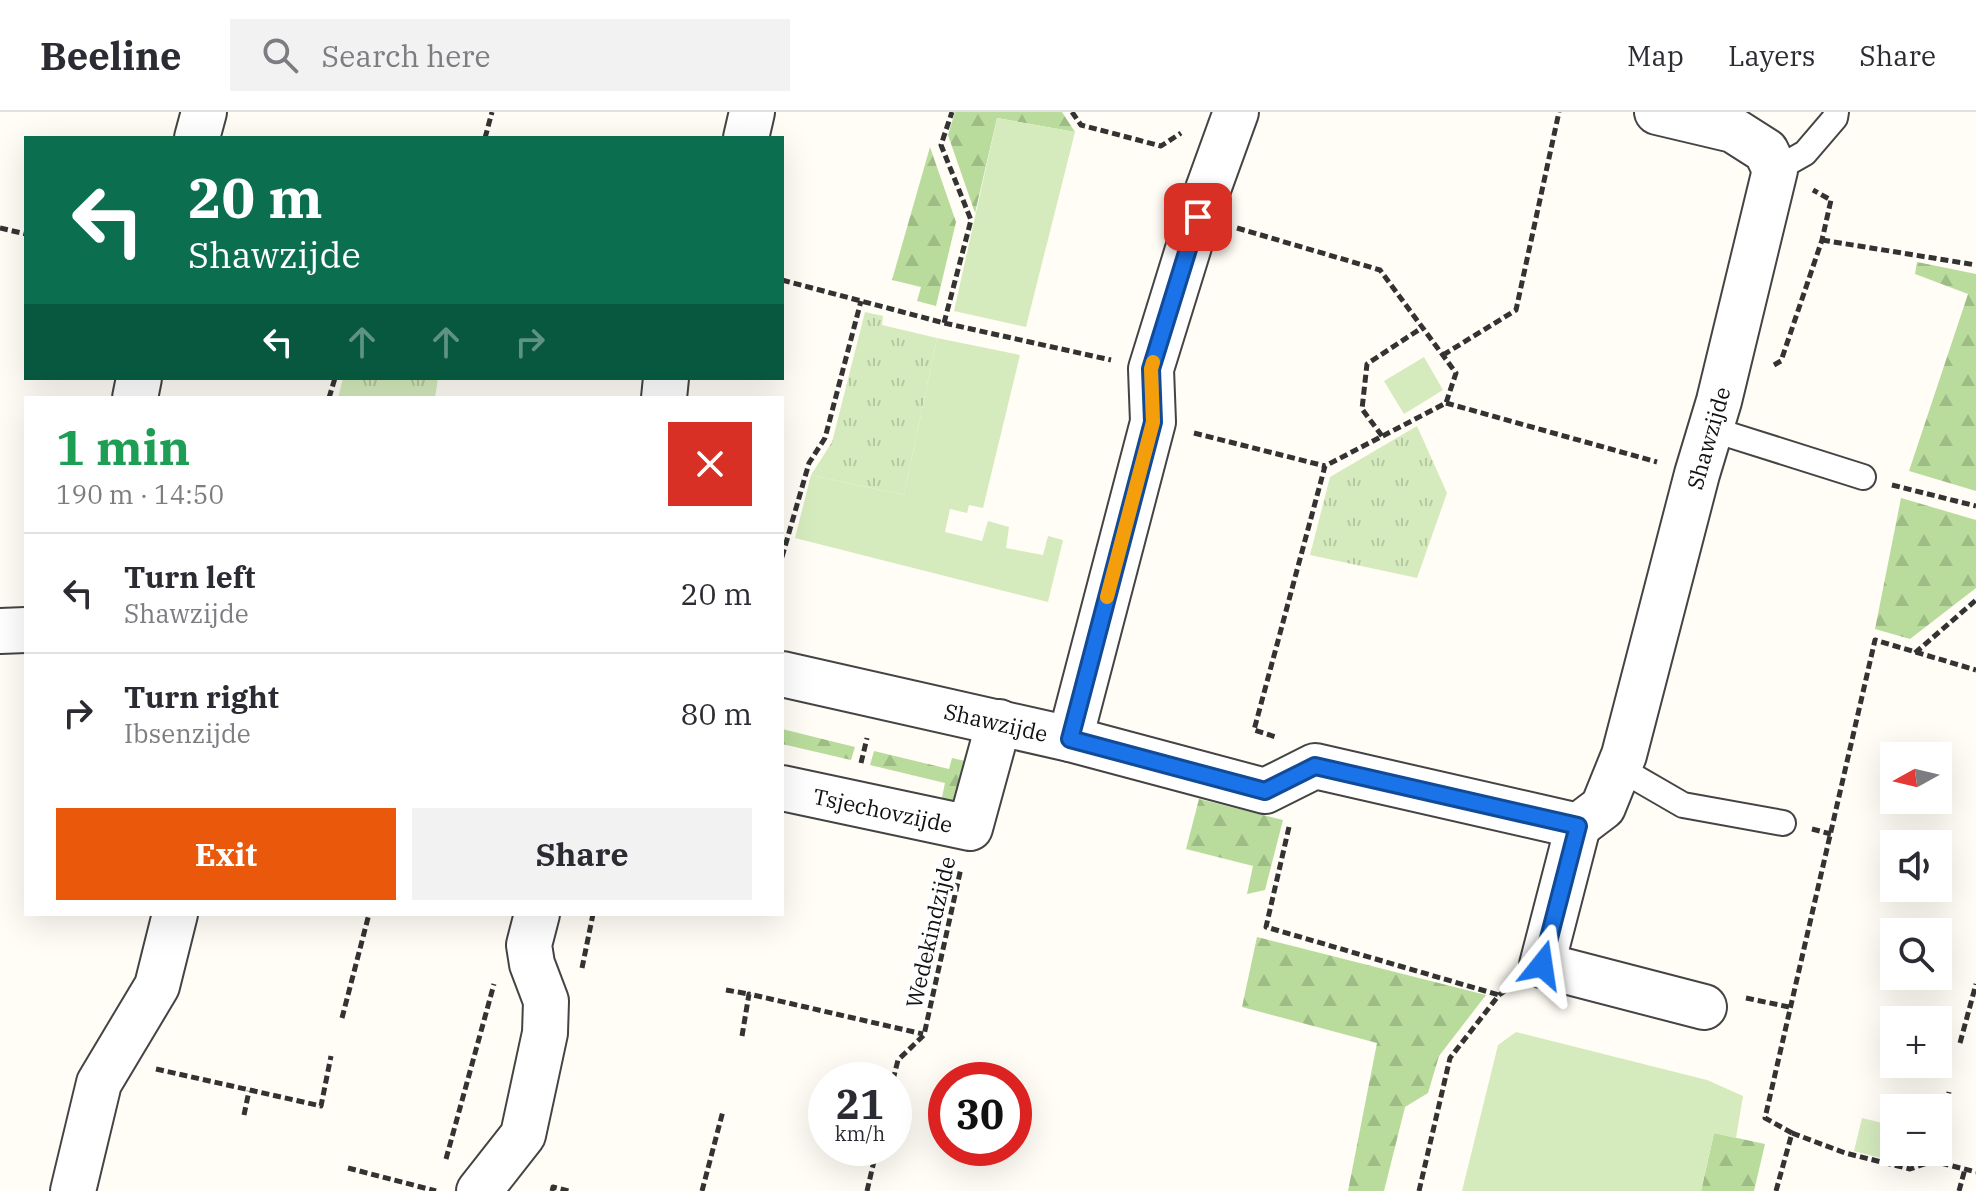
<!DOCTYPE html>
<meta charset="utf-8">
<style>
:root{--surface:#fff;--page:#f2f2f3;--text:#2b2b33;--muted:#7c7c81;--line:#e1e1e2;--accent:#ea580c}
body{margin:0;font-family:"IBM Plex Serif",serif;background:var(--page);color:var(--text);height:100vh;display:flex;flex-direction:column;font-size:30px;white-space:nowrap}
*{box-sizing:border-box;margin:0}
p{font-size:26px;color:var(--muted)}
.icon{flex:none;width:44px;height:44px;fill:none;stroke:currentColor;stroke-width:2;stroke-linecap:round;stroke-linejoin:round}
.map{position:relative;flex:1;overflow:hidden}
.sheet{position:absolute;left:24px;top:284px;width:760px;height:520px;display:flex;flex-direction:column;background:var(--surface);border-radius:0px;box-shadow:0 8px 32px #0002}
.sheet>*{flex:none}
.banner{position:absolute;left:24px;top:24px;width:760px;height:244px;border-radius:0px;box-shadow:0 8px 32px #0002;background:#0b6e4f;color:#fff;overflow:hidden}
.needle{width:52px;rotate:262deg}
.buttons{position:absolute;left:1880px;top:630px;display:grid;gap:16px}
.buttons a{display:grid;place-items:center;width:72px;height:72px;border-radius:0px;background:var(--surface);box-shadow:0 8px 32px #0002;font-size:40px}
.speed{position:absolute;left:808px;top:950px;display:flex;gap:16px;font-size:40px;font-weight:700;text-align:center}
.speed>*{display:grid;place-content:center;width:104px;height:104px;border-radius:50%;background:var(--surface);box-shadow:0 8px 32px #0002;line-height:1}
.speed small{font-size:20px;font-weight:400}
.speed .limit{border:12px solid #d22;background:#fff;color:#111}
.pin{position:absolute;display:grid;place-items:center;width:68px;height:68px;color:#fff;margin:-34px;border-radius:16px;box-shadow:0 4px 12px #0006}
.me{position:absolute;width:88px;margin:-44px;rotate:15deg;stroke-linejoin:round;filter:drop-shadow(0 0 6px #0008)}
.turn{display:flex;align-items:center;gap:28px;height:168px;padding:0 32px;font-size:36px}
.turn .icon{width:104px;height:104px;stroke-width:2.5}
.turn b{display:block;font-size:56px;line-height:68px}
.lanes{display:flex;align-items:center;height:76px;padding:0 32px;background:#0003;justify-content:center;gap:40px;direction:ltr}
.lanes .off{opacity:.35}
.round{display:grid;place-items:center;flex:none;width:84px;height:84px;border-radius:0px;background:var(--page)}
.headline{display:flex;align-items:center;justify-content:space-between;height:136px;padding:0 32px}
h1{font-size:48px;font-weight:800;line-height:60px;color:#1e9e55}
.cta{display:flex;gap:16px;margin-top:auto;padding:16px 32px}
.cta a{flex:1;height:92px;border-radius:0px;background:var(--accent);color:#fff;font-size:32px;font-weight:800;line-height:92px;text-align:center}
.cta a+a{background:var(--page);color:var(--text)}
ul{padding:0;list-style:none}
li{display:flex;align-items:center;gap:24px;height:120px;padding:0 32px;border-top:2px solid var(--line)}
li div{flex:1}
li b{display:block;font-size:30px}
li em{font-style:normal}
header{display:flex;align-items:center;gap:48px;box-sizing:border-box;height:112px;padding:0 40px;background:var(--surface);border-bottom:2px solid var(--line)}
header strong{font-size:38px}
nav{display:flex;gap:44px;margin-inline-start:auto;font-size:28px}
.search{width:560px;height:72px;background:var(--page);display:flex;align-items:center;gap:20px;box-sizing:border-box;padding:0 28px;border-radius:0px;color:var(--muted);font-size:30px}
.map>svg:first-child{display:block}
.grass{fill:url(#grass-tufts)}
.forest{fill:url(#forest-firs)}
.park{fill:#d5ebbd}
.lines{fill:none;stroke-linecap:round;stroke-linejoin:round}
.lane-casing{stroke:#444;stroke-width:28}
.street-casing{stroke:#444;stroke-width:48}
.path{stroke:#333;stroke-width:5;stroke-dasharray:8 4;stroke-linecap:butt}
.lane{stroke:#fff;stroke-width:24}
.street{stroke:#fff;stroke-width:44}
.route-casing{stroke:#114b97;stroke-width:20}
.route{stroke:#1a73e8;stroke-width:14}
.slow{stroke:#f59e0b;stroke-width:14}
.labels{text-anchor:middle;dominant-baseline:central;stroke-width:8;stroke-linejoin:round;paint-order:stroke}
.street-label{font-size:22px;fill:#111;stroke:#fff}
</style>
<header>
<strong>Beeline</strong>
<div class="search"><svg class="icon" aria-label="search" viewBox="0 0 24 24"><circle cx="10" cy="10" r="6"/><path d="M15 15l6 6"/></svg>Search here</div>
<nav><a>Map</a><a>Layers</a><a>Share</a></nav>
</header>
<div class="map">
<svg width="1976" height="1079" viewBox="0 0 1976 1079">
<defs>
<pattern id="grass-tufts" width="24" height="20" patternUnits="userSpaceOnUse" patternTransform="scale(2)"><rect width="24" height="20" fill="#d5ebbd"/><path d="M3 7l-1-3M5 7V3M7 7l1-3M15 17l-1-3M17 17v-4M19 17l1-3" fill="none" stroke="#b6c8a1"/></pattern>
<pattern id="forest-firs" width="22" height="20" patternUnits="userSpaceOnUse" patternTransform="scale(2)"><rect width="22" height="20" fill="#b9dc9c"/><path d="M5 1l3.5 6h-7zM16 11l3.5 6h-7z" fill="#9ebc85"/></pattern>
</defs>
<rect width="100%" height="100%" fill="#fffdf5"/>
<g class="grass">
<polygon points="865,200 883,204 882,213 937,226 904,383 811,363 832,330"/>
<polygon points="343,266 438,266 435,286 338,286"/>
<polygon points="1417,314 1447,381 1417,466 1310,443 1330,365"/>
</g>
<g class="forest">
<polygon points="955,0 1062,0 1075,20 997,6 975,101 948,23"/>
<polygon points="930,35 956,110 936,194 917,189 921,175 892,168"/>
<polygon points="1917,150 1976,162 1976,379 1909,359 1968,182 1915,162"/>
<polygon points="1901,386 1976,408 1976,476 1910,527 1875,517"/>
<polygon points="782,617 855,635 851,648 782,632"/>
<polygon points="874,639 949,657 952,646 965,649 952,698 940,695 945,671 870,653"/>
<polygon points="1199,687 1283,708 1265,778 1247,782 1253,754 1186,737"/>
<polygon points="1257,825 1486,883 1439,944 1428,981 1405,995 1384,1079 1348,1079 1377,931 1242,895"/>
<polygon points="1714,1021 1765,1032 1754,1079 1701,1079"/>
</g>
<g class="park">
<polygon points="997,6 1075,20 1026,215 954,199"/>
<polygon points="937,226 1020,243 983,396 969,393 967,401 950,397 945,420 982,429 988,409 1009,415 1006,436 1043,443 1048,424 1063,428 1048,490 795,426 811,363 904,383"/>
<polygon points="1424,245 1443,278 1404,302 1384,269"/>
<polygon points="1516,920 1707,968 1743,984 1736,1026 1714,1021 1701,1079 1462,1079 1498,933"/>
<polygon points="1862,1006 1894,1014 1894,1040 1910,1040 1907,1053 1854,1039"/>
</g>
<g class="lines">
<g class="lane-casing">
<g id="lane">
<polyline points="1775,58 1805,41 1835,6 1836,0"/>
<polyline points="1711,317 1863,365"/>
<polyline points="1619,656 1683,693 1783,711"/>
</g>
</g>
<g class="street-casing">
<g id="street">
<polyline points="197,26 204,0"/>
<polyline points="746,26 752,0"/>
<polyline points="135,286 139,266"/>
<polyline points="664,286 666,266"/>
<polyline points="0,519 26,518"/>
<polyline points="782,562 1070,627 1265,679 1315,654 1578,714 1603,695 1624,643 1697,362 1719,289 1775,58 1766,39 1733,18 1657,0"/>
<polyline points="1070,627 1153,310 1151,257 1198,105 1236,0"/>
<polyline points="782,676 970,716 999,610"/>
<polyline points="1578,714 1542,853 1704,895"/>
<polyline points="73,1079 99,971 157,874 175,802"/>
<polyline points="479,1079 523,1023 545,921 546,889 532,852 529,833 537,802"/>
</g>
</g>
<g class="path">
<polyline points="1072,0 1081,13 1161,34 1181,21"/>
<polyline points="485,26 492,0"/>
<polyline points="0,116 26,122"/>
<polyline points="1237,116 1380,158 1456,261 1446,291 1325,354 1254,618 1276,625"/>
<polyline points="1822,128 1976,153"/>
<polyline points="782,168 944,211 1111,248"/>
<polyline points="944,211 971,108 941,33 952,0"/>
<polyline points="1443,243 1516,198 1559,0"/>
<polyline points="1774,253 1781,249 1822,128 1831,88 1813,78"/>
<polyline points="329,286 335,266"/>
<polyline points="1446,291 1657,350"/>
<polyline points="1194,321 1325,354"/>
<polyline points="1382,324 1362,297 1367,252 1423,215"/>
<polyline points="1892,373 1976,394"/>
<polyline points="782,445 809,351 825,326 861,189"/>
<polyline points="1915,541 1976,488"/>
<polyline points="861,651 867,626"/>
<polyline points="1289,715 1266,815 1499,883"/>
<polyline points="1812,717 1831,722"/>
<polyline points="582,856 593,802"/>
<polyline points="726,878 749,882"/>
<polyline points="1746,886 1789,895"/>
<polyline points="342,906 369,802"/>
<polyline points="742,924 749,882 923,922"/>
<polyline points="1960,931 1976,872"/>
<polyline points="156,957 321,994 331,944"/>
<polyline points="893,968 898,948 924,923 961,756"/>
<polyline points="244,1003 249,979"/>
<polyline points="1792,1021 1845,1041 1910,1057 1933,1049 1976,1060"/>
<polyline points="1938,1028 1949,980"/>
<polyline points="446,1047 494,872"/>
<polyline points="348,1056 436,1079"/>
<polyline points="552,1079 553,1075 569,1079"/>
<polyline points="702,1079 723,999"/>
<polyline points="867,1079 877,1036"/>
<polyline points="1419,1079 1450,946 1499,883 1509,876"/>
<polyline points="1776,1079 1792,1021 1765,1006 1875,528 1976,558"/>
<polyline points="1959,1079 1965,1057"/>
</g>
<use href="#lane" class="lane"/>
<use href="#street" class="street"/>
</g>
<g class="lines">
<g class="route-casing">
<polyline id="route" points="1198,105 1151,257 1153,310 1070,627 1265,679 1315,654 1578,714 1542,853"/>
</g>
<use href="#route" class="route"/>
<polyline class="slow" points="1107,485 1153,310 1151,257 1153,250"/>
</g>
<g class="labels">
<g class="street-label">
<text transform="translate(1708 326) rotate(-74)">Shawzijde</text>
<text transform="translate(996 610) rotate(13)">Shawzijde</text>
<text transform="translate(883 698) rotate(12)">Tsjechovzijde</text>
<text transform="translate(930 820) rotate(-77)">Wedekindzijde</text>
</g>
</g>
</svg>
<div class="buttons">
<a><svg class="needle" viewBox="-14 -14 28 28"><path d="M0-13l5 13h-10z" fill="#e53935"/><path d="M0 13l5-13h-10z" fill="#7c7c81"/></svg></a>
<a><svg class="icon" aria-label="sound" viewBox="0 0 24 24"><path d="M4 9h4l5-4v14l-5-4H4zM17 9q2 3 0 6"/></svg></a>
<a><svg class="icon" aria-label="search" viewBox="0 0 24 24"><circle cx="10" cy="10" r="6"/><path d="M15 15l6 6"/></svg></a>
<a>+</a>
<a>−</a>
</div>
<div class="speed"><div>21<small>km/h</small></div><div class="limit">30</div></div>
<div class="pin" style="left:1198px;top:105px;background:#d93025"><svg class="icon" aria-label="arrive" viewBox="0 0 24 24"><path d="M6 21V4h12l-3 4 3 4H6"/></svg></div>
<svg class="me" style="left:1542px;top:853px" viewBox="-20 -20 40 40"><path d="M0-17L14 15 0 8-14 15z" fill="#1a73e8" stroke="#fff" stroke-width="4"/></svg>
<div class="banner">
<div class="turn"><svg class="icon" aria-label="left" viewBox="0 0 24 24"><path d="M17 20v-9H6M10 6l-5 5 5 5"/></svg><div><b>20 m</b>Shawzijde</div></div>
<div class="lanes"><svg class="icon" aria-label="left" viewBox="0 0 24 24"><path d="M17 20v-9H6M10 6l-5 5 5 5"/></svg><svg class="icon off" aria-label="ahead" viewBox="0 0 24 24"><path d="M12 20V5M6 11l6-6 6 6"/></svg><svg class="icon off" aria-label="ahead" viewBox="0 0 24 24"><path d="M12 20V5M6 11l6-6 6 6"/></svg><svg class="icon off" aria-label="right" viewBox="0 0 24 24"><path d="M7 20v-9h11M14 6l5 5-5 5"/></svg></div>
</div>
<section class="sheet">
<div class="headline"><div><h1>1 min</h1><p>190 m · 14:50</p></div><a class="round" style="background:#d93025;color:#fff"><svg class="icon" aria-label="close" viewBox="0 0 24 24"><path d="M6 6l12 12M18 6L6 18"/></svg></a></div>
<ul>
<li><svg class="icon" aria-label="left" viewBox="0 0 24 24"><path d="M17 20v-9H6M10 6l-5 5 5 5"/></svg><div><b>Turn left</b><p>Shawzijde</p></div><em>20 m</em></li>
<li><svg class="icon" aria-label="right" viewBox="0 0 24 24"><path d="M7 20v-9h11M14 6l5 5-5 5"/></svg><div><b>Turn right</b><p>Ibsenzijde</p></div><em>80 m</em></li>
</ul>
<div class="cta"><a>Exit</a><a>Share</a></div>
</section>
</div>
